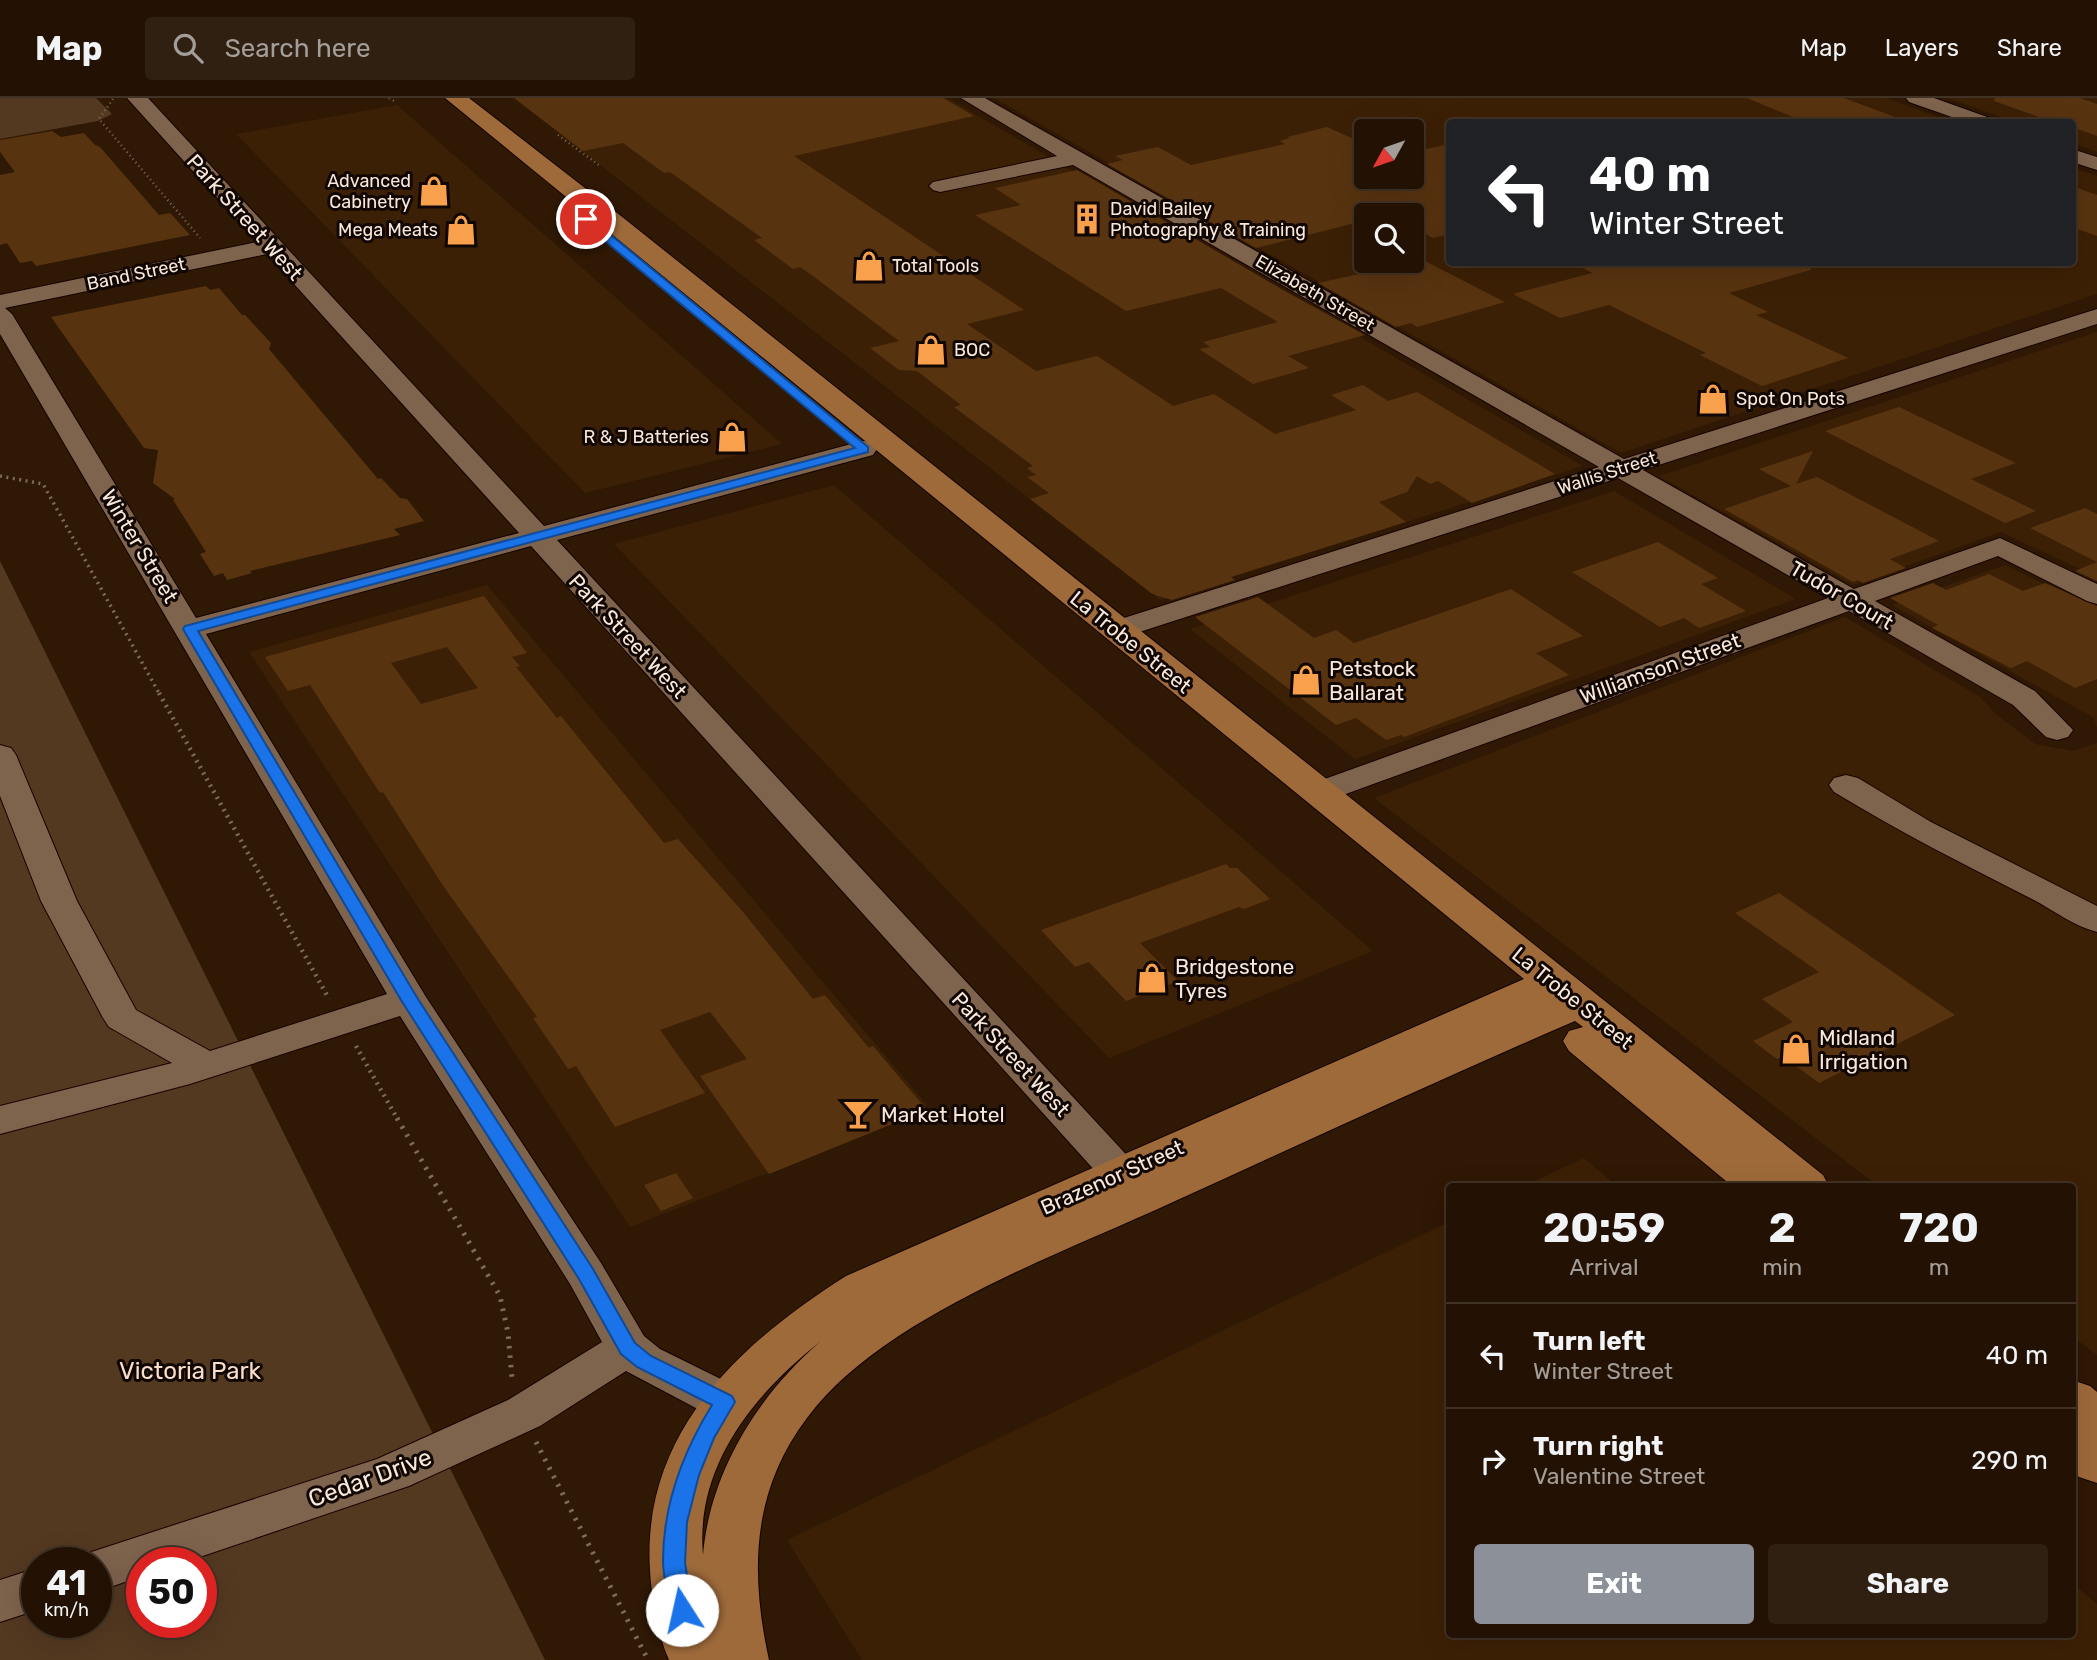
<!DOCTYPE html>
<style>
:root{--surface:#231203;--page:#2f2012;--text:#f1f3f6;--muted:#a39e9a;--line:#403225;--accent:#8c9099}
body{margin:0;font-family:Rubik,sans-serif;background:var(--page);color:var(--text);height:100vh;display:flex;flex-direction:column;font-size:26px;white-space:nowrap}
*{box-sizing:border-box;margin:0}
p{font-size:23px;color:var(--muted)}
.icon{flex:none;width:38px;height:38px;fill:none;stroke:currentColor;stroke-width:2;stroke-linecap:round;stroke-linejoin:round}
.map{position:relative;flex:1;overflow:hidden}
.panel{position:absolute;left:1446px;top:1085px;width:630px;height:455px;display:flex;flex-direction:column;background:var(--surface);border-radius:7px;box-shadow:0 7px 28px #0002,0 0 0 2px var(--line)}
.panel>*{flex:none}
.guide{position:absolute;left:1446px;top:21px;width:630px;height:147px;border-radius:7px;box-shadow:0 7px 28px #0002,0 0 0 2px var(--line);background:#202124;color:#fff;overflow:hidden}
.needle{width:46px;rotate:230deg}
.tools{position:absolute;left:1354px;top:21px;display:grid;gap:14px}
.tools a{display:grid;place-items:center;width:70px;height:70px;border-radius:7px;background:var(--surface);box-shadow:0 7px 28px #0002,0 0 0 2px var(--line);font-size:35px}
.speed{position:absolute;left:21px;top:1449px;display:flex;gap:14px;font-size:35px;font-weight:700;text-align:center}
.speed>*{display:grid;place-content:center;width:91px;height:91px;border-radius:50%;background:var(--surface);box-shadow:0 7px 28px #0002,0 0 0 2px var(--line);line-height:1}
.speed small{font-size:18px;font-weight:400}
.speed .limit{border:10px solid #d22;background:#fff;color:#111}
.pin{position:absolute;display:grid;place-items:center;width:60px;height:60px;color:#fff;margin:-30px;border:4px solid #fff;border-radius:50%;box-shadow:0 2px 7px #0007}
.me{position:absolute;width:77px;margin:-38px;rotate:350deg;stroke-linejoin:round;filter:drop-shadow(0 0 5px #0008)}
.turn{display:flex;align-items:center;gap:24px;height:147px;padding:0 28px;font-size:32px}
.turn .icon{width:91px;height:91px;stroke-width:2.5}
.turn b{display:block;font-size:49px;line-height:60px}
.eta{display:flex;justify-content:space-evenly;align-items:center;height:119px;text-align:center}
.eta b{font-size:42px;font-weight:700;line-height:49px}
.action{display:flex;gap:14px;margin-top:auto;padding:14px 28px}
.action a{flex:1;height:80px;border-radius:7px;background:var(--accent);color:#fff;font-size:28px;font-weight:700;line-height:80px;text-align:center}
.action a+a{background:var(--page);color:var(--text)}
ul{padding:0;list-style:none}
li{display:flex;align-items:center;gap:21px;height:105px;padding:0 28px;border-top:2px solid var(--line)}
li div{flex:1}
li b{display:block;font-size:26px}
li em{font-style:normal}
header{display:flex;align-items:center;gap:42px;box-sizing:border-box;height:98px;padding:0 35px;background:var(--surface);border-bottom:2px solid var(--line)}
header strong{font-size:33px}
nav{display:flex;gap:38px;margin-inline-start:auto;font-size:24px}
.search{width:490px;height:63px;background:var(--page);display:flex;align-items:center;gap:18px;box-sizing:border-box;padding:0 24px;border-radius:7px;color:var(--muted);font-size:26px}
.map>svg:first-child{display:block}
.built{fill:#3c2005;fill-rule:evenodd}
.green{fill:#543921;fill-rule:evenodd}
.building{fill:#583310;fill-rule:evenodd}
.lines{fill:none;stroke-linecap:round;stroke-linejoin:round}
.minor-casing{stroke:#160300;stroke-width:2}
.major-casing{stroke:#160300;stroke-width:2}
.path-far3{stroke:#7e6a59;stroke-width:2.5;stroke-dasharray:1 3.5;stroke-linecap:butt}
.path-far2{stroke:#7e6a59;stroke-width:3.5;stroke-dasharray:2 4.5;stroke-linecap:butt}
.path-far1{stroke:#7e6a59;stroke-width:4.5;stroke-dasharray:2 5;stroke-linecap:butt}
.path{stroke:#7e6a59;stroke-width:5;stroke-dasharray:2.5 7;stroke-linecap:butt}
.minor{fill:#7e634d;fill-rule:evenodd}
.major{fill:#9e6a3a;fill-rule:evenodd}
.route{fill:#1a73e8;stroke:#114b97;stroke-width:2}
.labels{text-anchor:middle;dominant-baseline:central;stroke-width:6;stroke-linejoin:round;paint-order:stroke}
.far-poi-label{font-size:18px;fill:#f8e8dc;stroke:#100602;text-anchor:start}
.far-street-label{font-size:18px;fill:#f8e8dc;stroke:#100602}
.street-label{font-size:21px;fill:#f8e8dc;stroke:#100602}
.poi-label{font-size:21px;fill:#f8e8dc;stroke:#100602;text-anchor:start}
.near-park-label{font-size:24px;fill:#f8ddc9;stroke:#100602}
.near-street-label{font-size:24px;fill:#f8e8dc;stroke:#100602}
</style>
<header>
<strong>Map</strong>
<div class="search"><svg class="icon" aria-label="search" viewBox="0 0 24 24"><circle cx="10" cy="10" r="6"/><path d="M15 15l6 6"/></svg>Search here</div>
<nav><a>Map</a><a>Layers</a><a>Share</a></nav>
</header>
<div class="map">
<svg width="2097" height="1562" viewBox="0 0 2097 1562">
<rect width="100%" height="100%" fill="#2f1804"/>
<g class="built">
<polygon points="514,0 947,0 1583,368 1160,502"/>
<path d="M 994,0 L 1886,0 L 1952,24 L 1449,24 L 1449,164 L 2072,164 L 2072,69 L 2097,78 L 2097,196 L 1621,355 ZM 1367,33 L 1412,33 L 1412,79 L 1367,79 ZM 1367,117 L 1412,117 L 1412,163 L 1367,163 Z"/>
<polygon points="1947,0 2097,0 2097,54 2072,45 2072,24 2015,24"/>
<polygon points="397,7 782,346 585,395 236,36"/>
<polygon points="2097,234 2097,479 2001,434 1853,487 1659,378"/>
<polygon points="834,387 1373,853 1109,960 614,446"/>
<polygon points="1614,393 1796,501 1355,661 1190,531"/>
<polygon points="2005,467 2097,513 2097,630 2094,620 1892,507"/>
<polygon points="487,487 927,1007 915,1017 630,1129 249,554"/>
<polygon points="1845,519 1980,599 1996,616 2035,646 2073,653 2097,645 2097,1257 2072,1238 2072,1088 1878,1088 1374,700"/>
<polygon points="1584,1060 1617,1088 1524,1088"/>
<polygon points="1449,1124 1449,1536 2072,1536 2072,1485 2097,1506 2097,1562 862,1562 787,1442"/>
</g>
<g class="green">
<polygon points="0,0 96,0 112,16 98,23 0,41"/>
<path d="M 0,463 L 545,1562 L 0,1562 ZM 37,1465 L 96,1465 L 96,1524 L 37,1524 ZM 142,1465 L 201,1465 L 201,1524 L 142,1524 Z"/>
</g>
<g class="building">
<polygon points="514,0 943,0 974,18 794,58 1024,212 967,226 1036,273 1097,258 1173,308 1214,296 1275,336 1356,312 1331,297 1363,287 1388,303 1417,294 1555,376 1472,405 1438,383 1430,386 1417,378 1407,394 1379,404 1406,424 1231,479 1235,482 1172,502 1158,498 1151,495 1030,401 1049,395 1027,379 1036,377 1027,370 1033,368 954,309 961,307 917,273 899,272 870,250 899,243 813,178 800,169 793,171 754,142 762,140 670,74 664,75 623,45 583,53"/>
<polygon points="1747,0 1844,0 1903,22 1902,24 1805,24"/>
<polygon points="1995,0 2080,0 2097,6 2097,38 2072,29 2072,24 2053,24 1994,3"/>
<polygon points="1327,29 1367,47 1367,79 1412,79 1412,54 1449,46 1449,136 1433,140 1412,129 1412,111 1387,117 1367,117 1367,122 1256,150 1107,66 1123,62 1115,58 1158,49 1191,67 1285,46 1280,43 1290,40 1287,39"/>
<polygon points="52,33 61,39 84,35 95,47 100,49 159,117 170,115 190,137 36,168 32,163 20,165 7,145 0,147 0,77 15,74 0,54 0,42"/>
<polygon points="1077,72 1285,193 1365,237 1288,258 1309,270 1253,286 1199,251 1210,249 1203,244 1278,224 1221,190 1126,213 975,117 1021,107 995,90"/>
<polygon points="2072,88 2097,97 2097,138 2072,129"/>
<polygon points="1423,162 1505,204 1417,229 1411,225 1396,229 1318,185"/>
<polygon points="1572,164 1810,164 1811,172 1729,195 1768,214 1756,217 1848,260 1762,288 1700,257 1706,255 1609,207 1560,220 1513,196 1592,175"/>
<polygon points="206,188 210,192 219,190 242,217 245,217 271,245 269,251 378,381 381,380 400,400 407,401 424,423 394,431 400,437 250,473 252,475 227,482 223,475 214,478 200,456 206,454 173,402 175,401 153,385 158,352 144,350 51,219"/>
<polygon points="1899,309 2016,365 1971,381 2036,413 2005,425 1825,333"/>
<polygon points="1813,353 1796,386 1817,379 1939,443 1890,461 1906,470 1863,485 1858,482 1853,484 1724,411 1791,388 1759,371"/>
<polygon points="2085,410 2097,416 2097,483 2075,473 2097,464 2030,430"/>
<polygon points="1658,444 1718,480 1701,486 1746,513 1699,530 1684,520 1660,529 1572,474"/>
<polygon points="1989,476 2023,493 2045,485 2097,508 2097,581 2075,590 2027,563 2011,570 1932,530 1938,527 1890,500 1933,485 1946,492"/>
<polygon points="1511,491 1583,538 1536,555 1569,577 1404,639 1401,637 1386,642 1356,620 1336,627 1195,519 1258,499 1314,540 1336,532 1354,545"/>
<path d="M 484,498 L 527,555 L 512,559 L 520,568 L 516,569 L 557,620 L 561,618 L 664,745 L 678,741 L 743,814 L 813,901 L 825,897 L 869,950 L 873,948 L 927,1012 L 769,1076 L 700,978 L 747,961 L 710,914 L 660,932 L 705,995 L 615,1029 L 576,968 L 568,971 L 533,920 L 537,919 L 444,789 L 383,694 L 380,695 L 310,587 L 288,593 L 265,559 ZM 447,549 L 478,590 L 421,606 L 391,565 Z"/>
<polygon points="1226,766 1230,770 1237,770 1270,801 1244,811 1239,809 1140,845 1178,883 1126,903 1089,864 1075,869 1041,832"/>
<polygon points="1779,795 1955,917 1819,985 1783,958 1777,961 1753,943 1793,924 1762,901 1819,874 1735,815"/>
<polygon points="676,1075 693,1100 661,1113 644,1087"/>
</g>
<g class="lines">
<g class="minor-casing">
<g id="minor">
<path d="M 127,0 L 148,0 L 544,428 L 855,345 L 864,343 L 873,345 L 877,351 L 873,357 L 557,442 L 1134,1065 L 1140,1075 L 1134,1085 L 1120,1089 L 1106,1085 L 531,448 L 206,536 L 426,899 L 601,1165 L 644,1238 L 660,1251 L 741,1291 L 748,1304 L 741,1317 L 725,1322 L 709,1317 L 626,1273 L 540,1328 L 409,1388 L 182,1465 L 142,1465 L 142,1478 L 96,1494 L 96,1465 L 76,1465 L 79,1458 L 377,1361 L 508,1302 L 602,1244 L 570,1186 L 400,918 L 190,986 L 0,1036 L 0,1008 L 172,965 L 109,929 L 103,920 L 41,803 L 0,698 L 0,647 L 11,650 L 16,657 L 77,803 L 136,912 L 210,953 L 387,896 L 0,236 L 0,197 L 257,144 ZM 267,156 L 519,435 L 196,520 L 12,216 L 5,210 Z"/>
<polygon points="961,0 985,0 1624,361 2097,211 2097,226 1643,372 1854,491 2000,440 2097,486 2097,506 2087,503 1998,458 1875,503 2035,593 2073,632 2068,639 2057,642 2046,639 2013,607 1849,513 1332,701 1320,704 1308,701 1303,694 1308,687 1828,500 1618,380 1127,538 1116,541 1105,538 1101,532 1105,526 1599,369 1073,67 940,94 933,92 929,88 933,84 1057,58"/>
<polygon points="1906,0 1934,0 1990,20 1993,24 1966,24 1909,4"/>
<polygon points="2072,51 2097,59 2097,72 2072,64"/>
<path d="M 1846,677 L 1858,680 L 1931,724 L 2097,808 L 2097,834 C 2073,828 2052,811 2030,800 C 1963,766 1898,733 1834,694 L 1829,687 L 1834,680 Z"/>
<polygon points="37,1470 37,1512 0,1524 0,1482"/>
</g>
</g>
<g class="major-casing">
<g id="major">
<path d="M 445,0 L 469,0 L 621,118 L 1823,1077 L 1829,1088 L 1732,1088 L 1569,953 L 1563,943 L 1569,933 L 1583,929 L 1575,923 C 1440,981 1307,1043 1173,1104 C 1061,1156 882,1219 807,1320 C 751,1394 750,1475 769,1562 L 669,1562 C 657,1534 652,1504 650,1473 C 641,1335 739,1246 846,1178 L 1524,881 ZM 821,1243 C 759,1296 710,1373 703,1457 C 695,1367 755,1295 821,1243 Z"/>
<polygon points="2072,1282 2090,1288 2097,1294 2097,1385 2079,1379 2072,1373"/>
</g>
</g>
<g class="path-far3">
<polyline points="389,0 396,4"/>
<polyline points="113,1 99,21 200,140"/>
<polyline points="558,37 600,68"/>
</g>
<polyline class="path-far2" points="0,378 43,386 160,597"/>
<g class="path-far1">
<polyline points="159,595 329,901"/>
<polyline points="356,948 398,1022"/>
</g>
<g class="path">
<polyline points="397,1020 500,1198 508,1235 512,1281"/>
<polyline points="536,1344 648,1562"/>
</g>
<use href="#minor" class="minor"/>
<use href="#major" class="major"/>
</g>
<path class="route" d="M 582,119 L 589,119 L 868,349 L 868,354 L 198,533 L 418,901 L 593,1171 L 635,1245 L 651,1258 L 732,1298 L 735,1304 L 714,1340 L 699,1377 L 687,1424 L 685,1465 L 693,1512 L 690,1518 L 682,1521 L 674,1518 L 671,1512 C 668,1496 663,1479 663,1463 C 663,1407 683,1354 712,1307 L 637,1269 L 621,1256 L 579,1181 L 401,902 L 183,531 L 185,528 L 855,350 L 582,124 Z"/>
<defs>
<g id="shop-bare" transform="scale(2.415)"><path d="M-5-2.5h2.3a2.7 3.5 0 0 1 5.4 0H5L5.5 6h-11ZM-1.5-2.5h3a1.5 2.3 0 0 0-3 0Z" fill="#f9a04d" stroke="#100602" stroke-width="2.5" paint-order="stroke"/></g>
<g id="building-bare" transform="scale(2.415)"><path d="M-4-6H4V6H1V3H-1V6H-4ZM-2.5-4.3h1.7v1.8h-1.7ZM.8-4.3h1.7v1.8H.8ZM-2.5-1h1.7V.8h-1.7ZM.8-1h1.7V.8H.8Z" fill="#f9a04d" stroke="#100602" stroke-width="2.5" paint-order="stroke"/></g>
<g id="bar-bare" transform="scale(2.415)"><path d="M-6-5H6L.8 .8V4.5H3.5V6h-7V4.5H-.8V.8Z" fill="#f9a04d" stroke="#100602" stroke-width="2.5" paint-order="stroke"/></g>
</defs>
<g fill-rule="evenodd">
<use href="#shop-bare" x="434" y="93"/>
<use href="#building-bare" x="1087" y="121"/>
<use href="#shop-bare" x="461" y="132"/>
<use href="#shop-bare" x="869" y="168"/>
<use href="#shop-bare" x="931" y="252"/>
<use href="#shop-bare" x="1713" y="301"/>
<use href="#shop-bare" x="732" y="339"/>
<use href="#shop-bare" x="1306" y="582"/>
<use href="#shop-bare" x="1152" y="880"/>
<use href="#shop-bare" x="1796" y="951"/>
<use href="#bar-bare" x="858" y="1016"/>
</g>
<g class="labels">
<g class="far-poi-label">
<text x="411" y="83" text-anchor="end">Advanced<tspan x="411" dy="21">Cabinetry</tspan></text>
<text x="1110" y="111">David Bailey<tspan x="1110" dy="21">Photography &amp; Training</tspan></text>
<text x="438" y="132" text-anchor="end">Mega Meats</text>
<text x="892" y="168">Total Tools</text>
<text x="954" y="252">BOC</text>
<text x="1736" y="301">Spot On Pots</text>
<text x="709" y="339" text-anchor="end">R &amp; J Batteries</text>
</g>
<g class="far-street-label">
<text transform="translate(136 176) rotate(-12)">Band Street</text>
<text transform="translate(1315 195) rotate(30)">Elizabeth Street</text>
<text transform="translate(1607 375) rotate(-18)">Wallis Street</text>
</g>
<g class="street-label">
<text transform="translate(245 119) rotate(48)">Park Street West</text>
<text transform="translate(140 448) rotate(59)">Winter Street</text>
<text transform="translate(1842 497) rotate(30)">Tudor Court</text>
<text transform="translate(628 538) rotate(47)">Park Street West</text>
<text transform="translate(1131 544) rotate(39)">La Trobe Street</text>
<text transform="translate(1660 570) rotate(-20)">Williamson Street</text>
<text transform="translate(1573 900) rotate(39)">La Trobe Street</text>
<text transform="translate(1011 956) rotate(47)">Park Street West</text>
<text transform="translate(1112 1079) rotate(-24)">Brazenor Street</text>
</g>
<g class="poi-label">
<text x="1329" y="570">Petstock<tspan x="1329" dy="24">Ballarat</tspan></text>
<text x="1175" y="868">Bridgestone<tspan x="1175" dy="24">Tyres</tspan></text>
<text x="1819" y="939">Midland<tspan x="1819" dy="24">Irrigation</tspan></text>
<text x="881" y="1016">Market Hotel</text>
</g>
<g class="near-park-label">
<text x="190" y="1273">Victoria Park</text>
</g>
<g class="near-street-label">
<text transform="translate(370 1380) rotate(-20)">Cedar Drive</text>
</g>
</g>
</svg>
<div class="tools">
<a><svg class="needle" viewBox="-14 -14 28 28"><path d="M0-13l5 13h-10z" fill="#e53935"/><path d="M0 13l5-13h-10z" fill="#a39e9a"/></svg></a>
<a><svg class="icon" aria-label="search" viewBox="0 0 24 24"><circle cx="10" cy="10" r="6"/><path d="M15 15l6 6"/></svg></a>
</div>
<div class="speed"><div>41<small>km/h</small></div><div class="limit">50</div></div>
<div class="pin" style="left:586px;top:121px;background:#d93025"><svg class="icon" aria-label="arrive" viewBox="0 0 24 24"><path d="M6 21V4h12l-3 4 3 4H6"/></svg></div>
<svg class="me" style="left:682px;top:1512px" viewBox="-20 -20 40 40"><circle r="19" fill="#fff"/><path d="M0-13L10 11 0 6-10 11z" fill="#1a73e8"/></svg>
<div class="guide">
<div class="turn"><svg class="icon" aria-label="left" viewBox="0 0 24 24"><path d="M17 20v-9H6M10 6l-5 5 5 5"/></svg><div><b>40 m</b>Winter Street</div></div>
</div>
<section class="panel">
<div class="eta">
<div><b>20:59</b><p>Arrival</p></div>
<div><b>2</b><p>min</p></div>
<div><b>720</b><p>m</p></div>
</div>
<ul>
<li><svg class="icon" aria-label="left" viewBox="0 0 24 24"><path d="M17 20v-9H6M10 6l-5 5 5 5"/></svg><div><b>Turn left</b><p>Winter Street</p></div><em>40 m</em></li>
<li><svg class="icon" aria-label="right" viewBox="0 0 24 24"><path d="M7 20v-9h11M14 6l5 5-5 5"/></svg><div><b>Turn right</b><p>Valentine Street</p></div><em>290 m</em></li>
</ul>
<div class="action"><a>Exit</a><a>Share</a></div>
</section>
</div>
